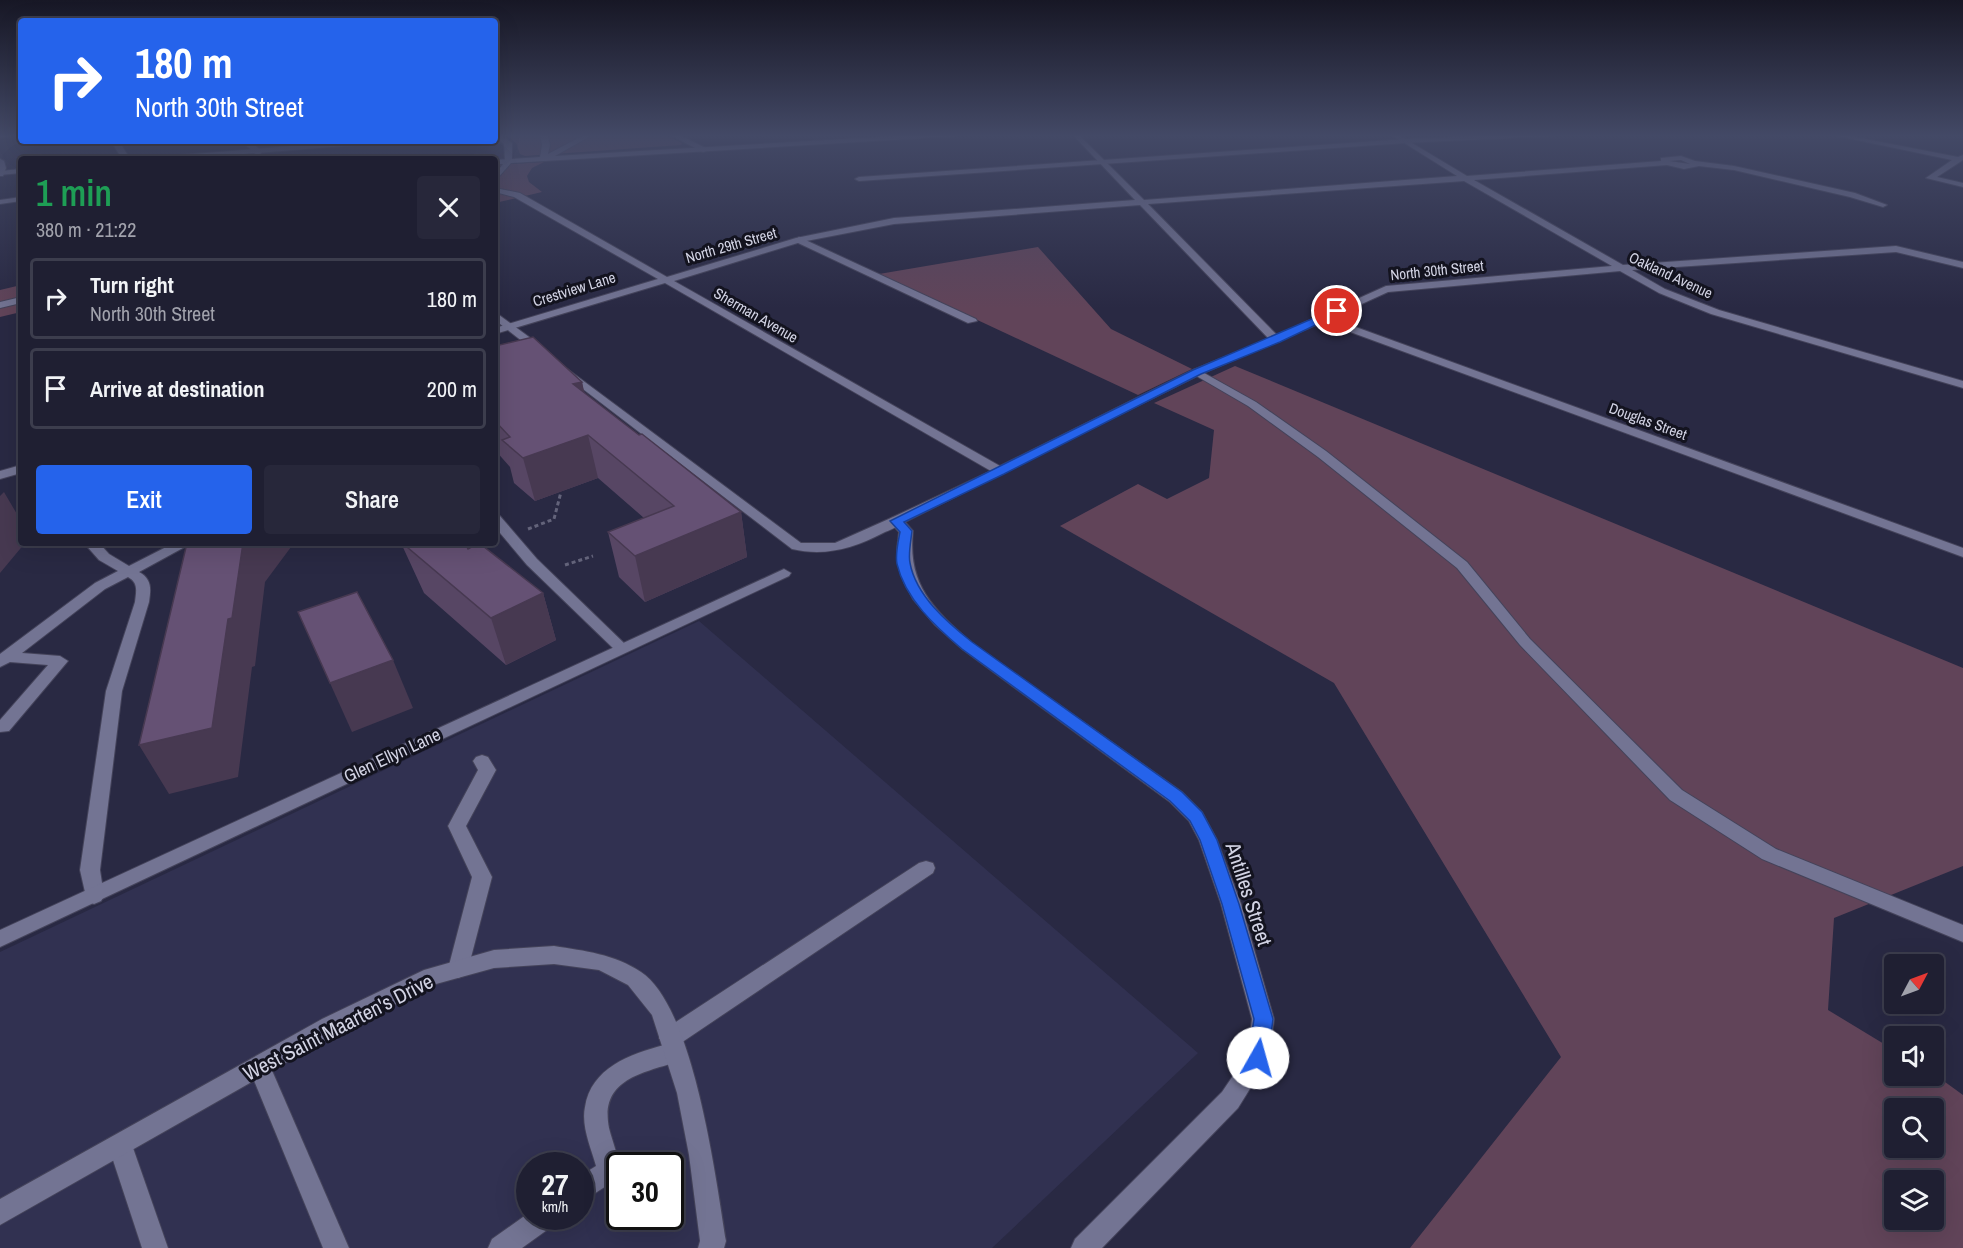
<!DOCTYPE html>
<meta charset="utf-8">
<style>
:root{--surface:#1f1f32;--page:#27273a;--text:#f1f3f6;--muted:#a1a2ac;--line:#3c3d4d;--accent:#2563eb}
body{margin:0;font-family:"Archivo Narrow",sans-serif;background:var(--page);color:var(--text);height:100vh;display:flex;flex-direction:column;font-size:22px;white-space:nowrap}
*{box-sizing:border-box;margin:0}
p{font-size:20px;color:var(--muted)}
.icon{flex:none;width:33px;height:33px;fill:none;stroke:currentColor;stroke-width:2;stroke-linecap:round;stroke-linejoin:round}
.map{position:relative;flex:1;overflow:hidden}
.side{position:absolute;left:18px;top:156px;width:480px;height:390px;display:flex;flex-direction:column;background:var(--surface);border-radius:6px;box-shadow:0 6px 24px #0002,0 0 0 2px var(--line)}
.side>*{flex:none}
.guide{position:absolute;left:18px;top:18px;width:480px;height:126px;border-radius:6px;box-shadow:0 6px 24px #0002,0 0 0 2px var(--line);background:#2563eb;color:#fff;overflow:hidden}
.needle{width:39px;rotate:49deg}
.tools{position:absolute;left:1884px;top:954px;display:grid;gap:12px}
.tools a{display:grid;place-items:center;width:60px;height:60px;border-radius:6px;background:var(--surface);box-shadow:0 6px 24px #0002,0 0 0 2px var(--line);font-size:30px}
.speed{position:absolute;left:516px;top:1152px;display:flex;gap:12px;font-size:30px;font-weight:700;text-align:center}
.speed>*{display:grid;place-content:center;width:78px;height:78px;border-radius:50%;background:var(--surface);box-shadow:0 6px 24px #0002,0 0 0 2px var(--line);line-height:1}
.speed small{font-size:15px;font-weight:400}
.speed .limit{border:3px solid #111;border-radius:9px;background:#fff;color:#111}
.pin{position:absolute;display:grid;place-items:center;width:51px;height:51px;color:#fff;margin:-26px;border:3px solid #fff;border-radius:50%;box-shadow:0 2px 6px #0007}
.me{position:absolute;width:66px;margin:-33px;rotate:7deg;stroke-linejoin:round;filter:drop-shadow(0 0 4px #0008)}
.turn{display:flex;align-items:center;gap:21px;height:126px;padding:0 18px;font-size:27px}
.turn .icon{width:78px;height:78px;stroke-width:2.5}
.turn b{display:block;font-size:42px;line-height:51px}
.round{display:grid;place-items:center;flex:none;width:63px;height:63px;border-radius:6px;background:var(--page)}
.headline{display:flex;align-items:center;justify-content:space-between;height:102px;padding:0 18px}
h1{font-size:36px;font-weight:600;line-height:45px;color:#1e9e55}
.primary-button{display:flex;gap:12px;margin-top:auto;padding:12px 18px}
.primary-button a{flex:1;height:69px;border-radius:6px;background:var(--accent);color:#fff;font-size:24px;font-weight:600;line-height:69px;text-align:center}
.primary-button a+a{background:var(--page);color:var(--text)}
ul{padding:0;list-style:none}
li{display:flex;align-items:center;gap:18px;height:81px;margin:0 12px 9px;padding:0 6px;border:3px solid var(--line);border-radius:6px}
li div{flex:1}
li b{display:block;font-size:22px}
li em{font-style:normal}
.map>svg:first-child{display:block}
.built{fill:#313151;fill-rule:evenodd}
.green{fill:#614459;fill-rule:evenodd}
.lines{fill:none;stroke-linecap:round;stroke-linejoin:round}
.lane-casing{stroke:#44435a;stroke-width:2}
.street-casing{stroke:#44435a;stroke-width:2}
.secondary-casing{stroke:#44435a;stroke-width:2}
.path{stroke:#63637a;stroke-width:3;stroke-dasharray:4 3;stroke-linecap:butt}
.lane{fill:#737493;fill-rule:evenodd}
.street{fill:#737493;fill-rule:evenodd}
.secondary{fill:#737493;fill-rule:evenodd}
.wall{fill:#574664}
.shaded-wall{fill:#473951}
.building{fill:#655174;stroke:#473951;stroke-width:1.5}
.route{fill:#2563eb;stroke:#184099;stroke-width:1.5}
.labels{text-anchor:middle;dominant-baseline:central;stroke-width:6;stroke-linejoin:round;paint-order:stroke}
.far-street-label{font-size:15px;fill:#d2d3e4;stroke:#13131f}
.street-label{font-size:18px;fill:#d2d3e4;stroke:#13131f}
.near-street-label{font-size:21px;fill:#d2d3e4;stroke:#13131f}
</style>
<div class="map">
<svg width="1963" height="1248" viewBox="0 0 1963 1248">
<rect width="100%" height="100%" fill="#292943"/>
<path class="built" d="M 699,621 L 1198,1053 L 992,1248 L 0,1248 L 0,952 ZM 530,1166 L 580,1166 L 580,1216 L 530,1216 ZM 620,1166 L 670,1166 L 670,1216 L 620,1216 Z"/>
<g class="green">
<polygon points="505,134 663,134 682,143 681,145 525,156 520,154 516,143"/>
<polygon points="544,162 532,168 527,176 529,182 542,192 495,203 495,165"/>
<polygon points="1038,247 1111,329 1192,369 1138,395 879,274"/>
<polygon points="21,285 21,312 0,317 0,290"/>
<path d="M 1235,366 L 1963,668 L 1963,866 L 1834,918 L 1828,1010 L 1894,1050 L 1894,1076 L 1934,1074 L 1963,1095 L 1963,1248 L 1410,1248 L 1561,1057 L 1334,683 L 1060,526 L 1138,484 L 1167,499 L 1209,478 L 1214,430 L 1154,403 ZM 1894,1108 L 1934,1108 L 1934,1148 L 1894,1148 ZM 1894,1180 L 1934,1180 L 1934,1220 L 1894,1220 Z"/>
</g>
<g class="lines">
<g class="lane-casing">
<g id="lane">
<polygon points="1517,134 1556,134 1552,136 1405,143 859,181 855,179 859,177 1405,139"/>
<polygon points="111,141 119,141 130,159 122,159"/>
<polygon points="354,141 385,141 381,143 183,159 151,159 155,157"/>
<polygon points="21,169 21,173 0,175 0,171"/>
<polygon points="799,237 976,319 977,321 968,323 796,242 795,240"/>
<polygon points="495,312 544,348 544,352 536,352 495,320"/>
<path d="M 566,368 L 801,543 L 835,543 L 891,518 L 896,517 L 903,521 C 898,527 890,530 883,533 C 854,548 825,557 792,549 L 562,373 L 562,369 Z"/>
<polygon points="1197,369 1256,402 1326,451 1467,562 1530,639 1682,790 1776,849 1963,925 1963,942 1762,859 1670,800 1520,645 1457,568 1318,457 1248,406 1193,374 1193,370"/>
<polygon points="495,515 500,516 537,559 626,645 629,648 626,651 616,651 527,565 495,527"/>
<path d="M 84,543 L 99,543 L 109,554 L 129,566 L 174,543 L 192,543 L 139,572 C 152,579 151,589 149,602 L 122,691 L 100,870 L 104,896 L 101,901 L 94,904 L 87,901 L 80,870 L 106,691 L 135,602 C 136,592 139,583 128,577 L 105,589 L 22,653 L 60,656 L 68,661 L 9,731 L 0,732 L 0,720 L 48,665 L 10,662 L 0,667 L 0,654 L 95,583 L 118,571 L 99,560 Z"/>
<polygon points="482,755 488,757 496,770 466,826 492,877 468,969 465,975 458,978 451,975 448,969 472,877 448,826 478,770 473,761 476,757"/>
<path d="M 926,861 L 933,863 L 935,868 L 933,873 L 678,1045 L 682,1046 L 685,1053 L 682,1060 C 646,1073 599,1077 609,1128 C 613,1144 620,1159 620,1174 L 617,1179 L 580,1203 L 580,1176 L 596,1166 C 591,1148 581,1126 585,1107 C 591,1068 630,1054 664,1045 L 659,1038 L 662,1031 L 919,863 Z"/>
<polygon points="259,1056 267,1059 349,1248 323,1248 248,1066 251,1059"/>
<polygon points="120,1134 128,1137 132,1145 168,1248 142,1248 108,1145 112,1137"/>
<polygon points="530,1212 530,1216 557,1216 554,1225 522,1248 488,1248 492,1239"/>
</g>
</g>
<g class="street-casing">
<g id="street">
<polygon points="0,134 21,134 0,138"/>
<polygon points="495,134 499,134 512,143 512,163 505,161 504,144 495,137"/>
<polygon points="668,134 677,134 710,150 703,152"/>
<path d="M 1072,134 L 1078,134 L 1144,200 L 1457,176 L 1390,134 L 1397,134 L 1467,176 L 1661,161 L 1661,158 L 1681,156 L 1695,161 L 1734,166 L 1855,193 L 1887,205 L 1883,207 L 1850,197 L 1734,170 L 1699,166 L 1684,169 L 1667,165 L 1474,180 L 1623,265 L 1896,246 L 1963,262 L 1963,268 L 1896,252 L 1632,270 L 1665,289 L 1719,310 L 1963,381 L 1963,388 L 1711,314 L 1659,293 L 1620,271 L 1388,292 L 1331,318 L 1963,548 L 1963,557 L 1323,322 L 1201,374 L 905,522 L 913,531 C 907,585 934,610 972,643 L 1182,792 L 1202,812 L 1217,840 L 1241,904 L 1274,1019 L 1269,1058 L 1238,1108 L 1102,1248 L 1071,1248 L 1075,1239 L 1222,1092 L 1247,1055 L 1252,1019 L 1221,904 L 1199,840 L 1189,821 L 1170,802 L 962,649 L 935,625 L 913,599 L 904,582 L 897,549 L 899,532 L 889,521 L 891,518 L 991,471 L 665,283 L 495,334 L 495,328 L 658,279 L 514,197 L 495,192 L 495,188 L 520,193 L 667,277 L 796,238 L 894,218 L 1135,200 ZM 1669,161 L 1681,160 L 1690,164 ZM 1464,181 L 1612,266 L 1386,286 L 1277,335 L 1148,204 ZM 1140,205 L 1269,339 L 1193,370 L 1000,466 L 674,281 L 801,242 L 894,224 Z"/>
<polygon points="1828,134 1840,134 1958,157 1963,155 1963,160 1937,177 1963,183 1963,187 1926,178 1952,160"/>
<polygon points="241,141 249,141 262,151 258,159 250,159 255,153"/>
<polygon points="0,159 4,161 6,168 3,176 0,176"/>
<polygon points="21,465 21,473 0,479 0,471"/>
<polygon points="784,569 791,573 789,576 0,947 0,930"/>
<path d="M 554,946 C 585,951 614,954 641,972 C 694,1007 716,1179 726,1241 L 724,1248 L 698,1248 L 700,1241 L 689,1155 L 677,1093 L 652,1015 L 628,985 L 599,970 L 554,964 L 494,968 L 436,984 L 338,1033 L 0,1225 L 0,1199 L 322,1019 L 424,970 L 494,950 Z"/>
</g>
</g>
<g class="secondary-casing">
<g id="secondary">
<polygon points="540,134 547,134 550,145 548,154 586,134 594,134 555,156 930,134 961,134 957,136 511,163 495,181 495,174 503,164 495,164 495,160 540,157 542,145"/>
<polygon points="21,197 21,201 0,204 0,200"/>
<polygon points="21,297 21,303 0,308 0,302"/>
</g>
</g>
<g class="path">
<polyline points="495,458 505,455"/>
<polyline points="528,529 554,519 561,492"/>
<polyline points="565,565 593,556"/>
</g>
<use href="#lane" class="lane"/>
<use href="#street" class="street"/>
<use href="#secondary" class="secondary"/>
</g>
<g class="wall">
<polygon points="495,346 582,382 584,393 741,512 747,557 645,602 619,577 608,532 644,518 598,478 535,501 514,483 510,467 495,450"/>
<polygon points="401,543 465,543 468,549 543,593 556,640 506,665 424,593"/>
</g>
<g class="shaded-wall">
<polygon points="582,382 591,422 573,384"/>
<polygon points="588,435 598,478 535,501 523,458"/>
<polygon points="4,492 21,521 21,543 25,543 0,573 0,496"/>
<polygon points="741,512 747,557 645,602 635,556"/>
<polygon points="243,543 294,543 265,582 255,666 252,667 238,777 169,794 139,745 228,619"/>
<polygon points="543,593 556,640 506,665 491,618"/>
<polygon points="393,660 413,708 352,732 330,683"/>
</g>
<g class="building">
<polygon points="533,337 582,382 573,384 639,435 642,434 741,512 635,556 608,532 674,506 588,435 523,458 502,440 510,437 495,421 495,346"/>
<polygon points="187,543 243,543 232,618 228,619 212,728 139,745"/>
<polygon points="405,543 465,543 468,549 479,543 543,593 491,618 407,547"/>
<polygon points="357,592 393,660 330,683 298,612"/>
</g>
<linearGradient id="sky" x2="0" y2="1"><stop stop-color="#171725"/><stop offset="0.44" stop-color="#434966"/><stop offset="1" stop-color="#434966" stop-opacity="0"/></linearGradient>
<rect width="1963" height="308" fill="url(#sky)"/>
<path class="route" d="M 1337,308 L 1342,311 L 1341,313 L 1280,342 L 1201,374 L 1004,474 L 904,522 L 912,531 C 911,541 908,554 910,563 C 916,596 948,623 972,642 L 1182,792 L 1202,812 L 1217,840 L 1239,904 L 1273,1019 L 1268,1058 L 1265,1065 L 1258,1068 L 1251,1065 L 1248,1058 L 1254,1019 L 1222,904 L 1200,840 L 1190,821 L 1170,801 L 962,649 C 936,627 905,599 897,564 C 895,555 898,542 900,532 L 890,521 L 1193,370 Z"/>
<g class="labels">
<g class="far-street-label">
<text transform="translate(731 245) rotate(-16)">North 29th Street</text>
<text transform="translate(1437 270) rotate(-6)">North 30th Street</text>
<text transform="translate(1671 275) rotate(25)">Oakland Avenue</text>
<text transform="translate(574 289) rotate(-17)">Crestview Lane</text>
<text transform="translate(756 315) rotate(30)">Sherman Avenue</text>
<text transform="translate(1648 421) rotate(20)">Douglas Street</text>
</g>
<g class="street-label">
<text transform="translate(392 755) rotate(-25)">Glen Ellyn Lane</text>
</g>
<g class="near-street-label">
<text transform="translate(1249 894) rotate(72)">Antilles Street</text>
<text transform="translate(338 1027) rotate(-27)">West Saint Maarten's Drive</text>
</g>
</g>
</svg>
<div class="tools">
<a><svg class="needle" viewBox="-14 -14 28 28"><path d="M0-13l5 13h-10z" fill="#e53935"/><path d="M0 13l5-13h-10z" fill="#a1a2ac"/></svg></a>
<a><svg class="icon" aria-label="sound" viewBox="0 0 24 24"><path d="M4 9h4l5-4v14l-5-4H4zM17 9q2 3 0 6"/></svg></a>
<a><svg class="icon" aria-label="search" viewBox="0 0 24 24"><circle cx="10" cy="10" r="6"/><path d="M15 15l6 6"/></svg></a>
<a><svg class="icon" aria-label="layers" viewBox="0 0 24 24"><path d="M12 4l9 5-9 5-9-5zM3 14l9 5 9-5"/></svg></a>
</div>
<div class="speed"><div>27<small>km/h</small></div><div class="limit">30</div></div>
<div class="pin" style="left:1337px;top:311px;background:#d93025"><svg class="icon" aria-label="arrive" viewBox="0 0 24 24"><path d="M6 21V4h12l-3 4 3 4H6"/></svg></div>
<svg class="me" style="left:1258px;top:1058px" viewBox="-20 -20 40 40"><circle r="19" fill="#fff"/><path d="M0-13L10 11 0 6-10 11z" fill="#2563eb"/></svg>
<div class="guide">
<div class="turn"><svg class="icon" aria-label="right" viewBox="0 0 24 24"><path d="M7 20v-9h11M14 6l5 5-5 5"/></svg><div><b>180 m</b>North 30th Street</div></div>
</div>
<section class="side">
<div class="headline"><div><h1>1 min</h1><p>380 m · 21:22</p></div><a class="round"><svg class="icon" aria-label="close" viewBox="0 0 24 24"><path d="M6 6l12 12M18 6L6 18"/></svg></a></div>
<ul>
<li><svg class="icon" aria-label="right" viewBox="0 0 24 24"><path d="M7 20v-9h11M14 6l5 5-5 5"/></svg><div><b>Turn right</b><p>North 30th Street</p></div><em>180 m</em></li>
<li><svg class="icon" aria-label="arrive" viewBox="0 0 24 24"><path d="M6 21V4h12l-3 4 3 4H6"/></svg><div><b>Arrive at destination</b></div><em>200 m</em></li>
</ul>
<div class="primary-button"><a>Exit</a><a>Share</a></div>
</section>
</div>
